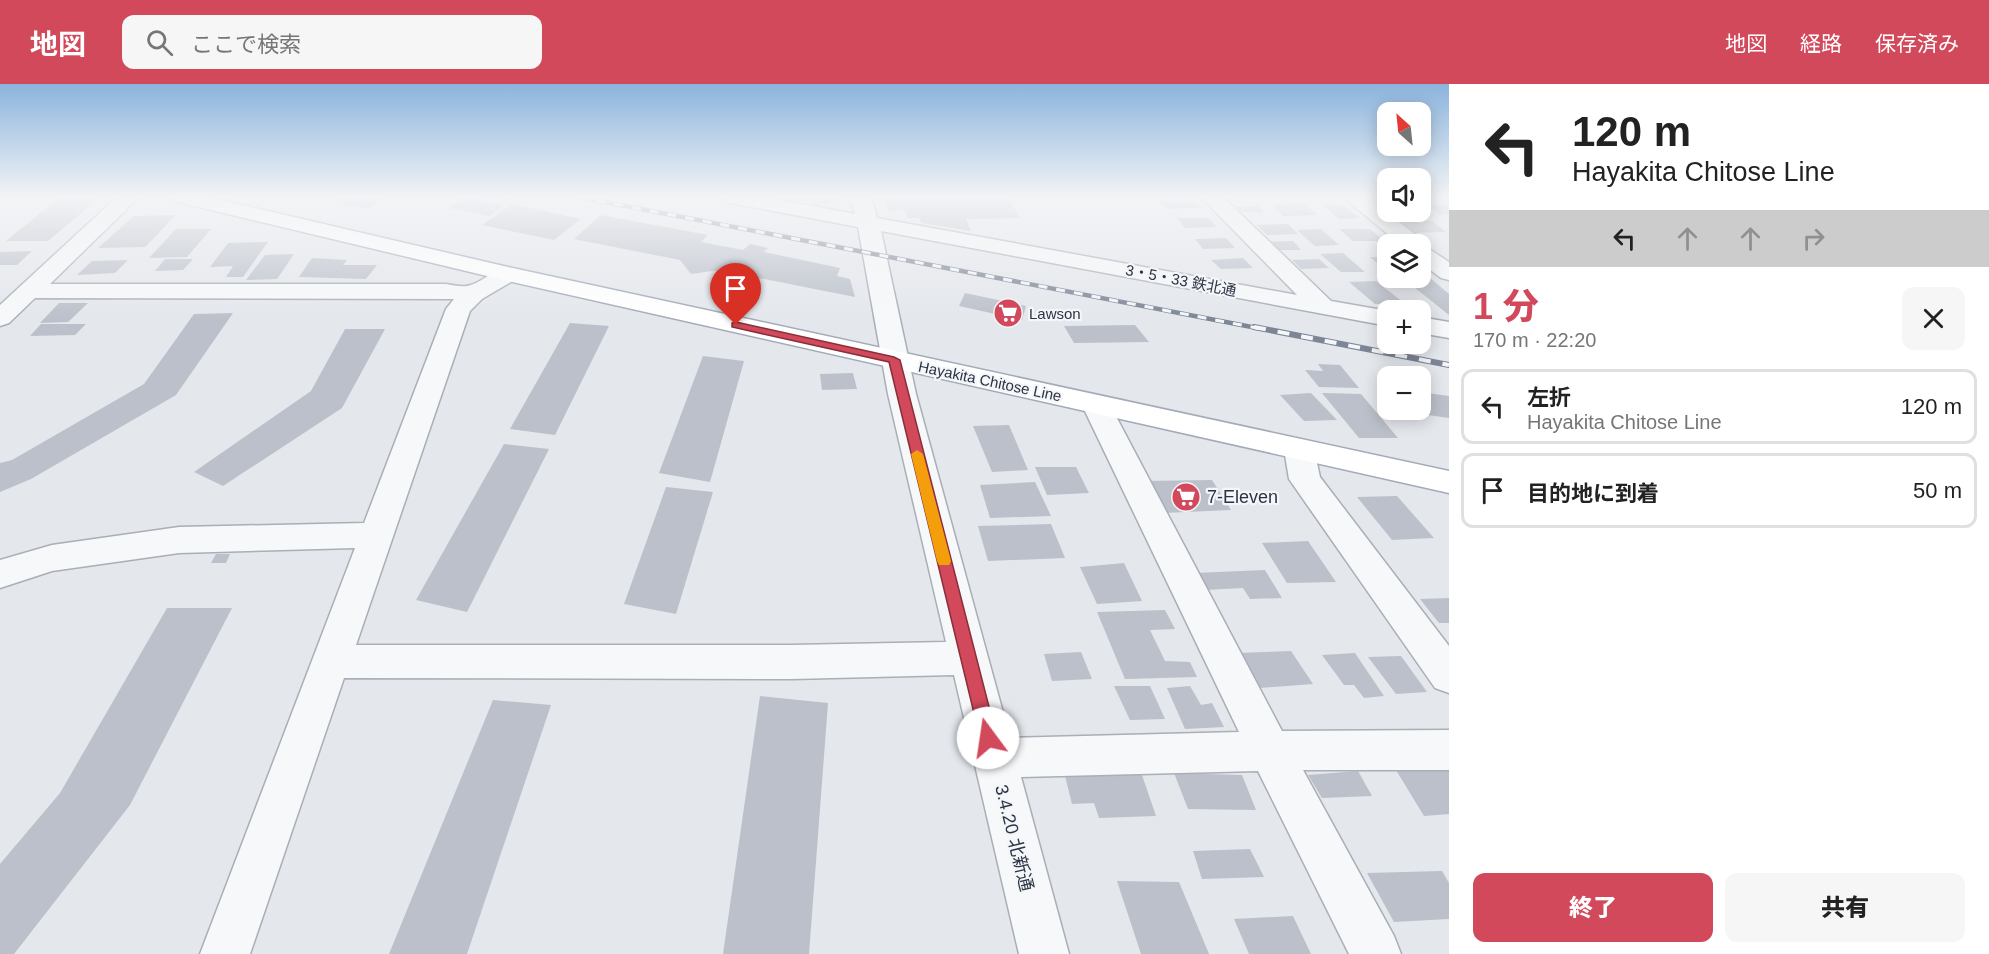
<!DOCTYPE html>
<html lang="ja">
<meta charset="utf-8">
<style>
:root{--surface:#fff;--page:#f6f6f6;--text:#222;--muted:#767676;--line:#e0e0e0;--accent:#d1495b}
body{margin:0;font-family:Helvetica,"Noto Sans JP",sans-serif;background:var(--page);color:var(--text);height:100vh;display:flex;flex-direction:column;font-size:22px;white-space:nowrap}
*{box-sizing:border-box;margin:0}
p{font-size:20px;color:var(--muted)}
.icon{flex:none;width:33px;height:33px;fill:none;stroke:currentColor;stroke-width:2;stroke-linecap:round;stroke-linejoin:round}
.map{position:relative;flex:1;overflow:hidden}
.side{display:flex;flex-direction:column;background:var(--surface);width:540px}
.side>*{flex:none}
.hud{background:#fff;color:var(--text);overflow:hidden}
.needle{width:39px;rotate:333deg}
.buttons{position:absolute;left:1377px;top:18px;display:grid;gap:12px}
.buttons a{display:grid;place-items:center;width:54px;height:54px;border-radius:12px;background:var(--surface);box-shadow:0 3px 15px #0003;font-size:30px}
.pin{position:absolute;display:grid;place-items:center;width:51px;height:51px;color:#fff;margin:-62px -26px;border-radius:50% 50% 50% 0;rotate:-45deg;box-shadow:0 0 6px #0007}
.pin .icon{rotate:45deg}
.me{position:absolute;width:66px;margin:-33px;rotate:346deg;stroke-linejoin:round;filter:drop-shadow(0 0 4px #0008)}
.turn{display:flex;align-items:center;gap:21px;height:126px;padding:0 24px;font-size:27px}
.turn .icon{width:78px;height:78px;stroke-width:2.5}
.turn b{display:block;font-size:42px;line-height:51px}
.lanes{display:flex;align-items:center;height:57px;padding:0 24px;background:#0003;justify-content:center;gap:30px;direction:ltr}
.lanes .off{opacity:.35}
.round{display:grid;place-items:center;flex:none;width:63px;height:63px;border-radius:12px;background:var(--page)}
.headline{display:flex;align-items:center;justify-content:space-between;height:102px;padding:0 24px}
h1{font-size:36px;font-weight:800;line-height:45px;color:var(--accent)}
.primary-button{display:flex;gap:12px;margin-top:auto;padding:12px 24px}
.primary-button a{flex:1;height:69px;border-radius:12px;background:var(--accent);color:#fff;font-size:24px;font-weight:800;line-height:69px;text-align:center}
.primary-button a+a{background:var(--page);color:var(--text)}
ul{padding:0;list-style:none}
li{display:flex;align-items:center;gap:18px;height:75px;margin:0 12px 9px;padding:0 12px;border:3px solid var(--line);border-radius:12px}
li div{flex:1}
li b{display:block;font-size:22px}
li em{font-style:normal}
header{display:flex;align-items:center;gap:36px;box-sizing:border-box;height:84px;padding:0 30px;background:var(--accent);color:#fff}
header strong{font-size:28px}
nav{display:flex;gap:33px;margin-inline-start:auto;font-size:21px}
.search{width:420px;height:54px;background:var(--page);display:flex;align-items:center;gap:15px;box-sizing:border-box;padding:0 21px;border-radius:12px;color:var(--muted);font-size:22px}
main{display:flex;flex:1;min-height:0}
.map>svg:first-child{display:block}
.building{fill:#bbc0ca}
.lines{fill:none;stroke-linecap:round;stroke-linejoin:round}
.minor-casing{stroke:#a9aeb7;stroke-width:3}
.major-casing{stroke:#a3abb8;stroke-width:3}
.minor{fill:#f7f8fa;fill-rule:evenodd}
.major{fill:#fff;fill-rule:evenodd}
.rail-far1-casing{stroke:#7d8696;stroke-width:4.5}
.rail-casing{stroke:#7d8696;stroke-width:6}
.rail-far1{stroke:#f4f6f9;stroke-width:3;stroke-dasharray:9;stroke-linecap:butt}
.rail{stroke:#f4f6f9;stroke-width:4;stroke-dasharray:12;stroke-linecap:butt}
.route{fill:#d1495b;stroke:#882f3b;stroke-width:1.5}
.slow{fill:#f59e0b}
.labels{text-anchor:middle;dominant-baseline:central;stroke-width:4.5;stroke-linejoin:round;paint-order:stroke}
.far-street-label{font-size:15px;fill:#2b3445;stroke:#f4f6f9}
.far-poi-label{font-size:15px;fill:#2b3445;stroke:#f4f6f9;text-anchor:start}
.poi-label{font-size:18px;fill:#2b3445;stroke:#f4f6f9;text-anchor:start}
.street-label{font-size:18px;fill:#2b3445;stroke:#f4f6f9}
</style>
<header>
<strong>地図</strong>
<div class="search"><svg class="icon" aria-label="search" viewBox="0 0 24 24"><circle cx="10" cy="10" r="6"/><path d="M15 15l6 6"/></svg>ここで検索</div>
<nav><a>地図</a><a>経路</a><a>保存済み</a></nav>
</header>
<main>
<div class="map">
<svg width="1449" height="870" viewBox="0 0 1449 870">
<rect width="100%" height="100%" fill="#e4e7ec"/>
<g class="building">
<polygon points="60,113 91,113 92,120 48,157 6,157"/>
<polygon points="344,113 385,113 367,125 336,118"/>
<polygon points="464,113 504,121 490,132 449,124"/>
<polygon points="797,113 834,113 836,119 815,120 812,115 798,116"/>
<polygon points="884,113 1007,113 1020,134 966,135 971,147 922,139 919,134 908,134 904,126 889,127"/>
<polygon points="1160,117 1192,117 1199,124 1167,125"/>
<polygon points="512,120 581,135 554,156 482,141"/>
<polygon points="1305,120 1317,131 1283,132 1272,121"/>
<polygon points="1323,121 1344,122 1360,134 1339,135"/>
<polygon points="1427,121 1449,121 1449,130 1440,131"/>
<polygon points="1258,122 1265,129 1233,127 1228,123"/>
<polygon points="176,131 145,163 98,164 134,132"/>
<polygon points="601,131 708,151 701,158 743,166 750,160 768,164 764,168 840,184 837,192 850,195 855,213 719,186 691,190 680,176 574,155"/>
<polygon points="1177,134 1208,134 1217,143 1185,144"/>
<polygon points="1432,137 1446,148 1408,149 1394,138"/>
<polygon points="1288,140 1298,150 1267,151 1257,141"/>
<polygon points="176,145 211,145 187,173 149,174"/>
<polygon points="1321,145 1339,161 1315,162 1297,146"/>
<polygon points="1339,145 1370,145 1384,157 1353,157"/>
<polygon points="1226,154 1235,164 1203,165 1195,155"/>
<polygon points="1293,157 1301,166 1273,166 1265,158"/>
<polygon points="268,158 243,193 226,193 233,182 210,183 228,159"/>
<polygon points="32,167 17,181 0,181 0,168"/>
<polygon points="1343,169 1365,188 1341,188 1320,170"/>
<polygon points="294,170 277,195 246,196 265,171"/>
<polygon points="1370,173 1388,173 1388,186 1385,186"/>
<polygon points="312,174 347,176 343,181 377,181 366,195 299,193"/>
<polygon points="1243,174 1253,184 1221,185 1211,176"/>
<polygon points="165,175 193,175 183,186 155,187"/>
<polygon points="1319,175 1329,184 1301,185 1292,176"/>
<polygon points="128,176 115,189 77,191 92,177"/>
<polygon points="1430,194 1449,210 1449,231 1404,195"/>
<polygon points="1376,197 1404,219 1375,220 1349,198"/>
<polygon points="965,209 1026,222 1022,236 959,222"/>
<polygon points="59,219 88,219 68,238 40,239"/>
<polygon points="233,229 176,311 31,395 0,408 0,379 12,376 144,300 194,230"/>
<polygon points="570,239 609,242 555,351 510,345"/>
<polygon points="41,240 86,240 75,251 30,252"/>
<polygon points="1135,241 1149,258 1074,259 1064,242"/>
<polygon points="345,245 385,245 342,324 223,402 194,388 311,307"/>
<polygon points="703,272 744,277 710,398 659,389"/>
<polygon points="1318,280 1340,281 1359,304 1319,303 1305,286 1323,287"/>
<polygon points="853,289 857,305 822,306 820,290"/>
<polygon points="1420,308 1449,312 1449,334 1421,330 1419,326"/>
<polygon points="1311,309 1337,336 1304,337 1280,311"/>
<polygon points="1322,309 1361,310 1398,354 1359,354"/>
<polygon points="1009,341 1028,386 992,388 973,342"/>
<polygon points="504,360 549,365 467,528 416,516"/>
<polygon points="1035,383 1076,383 1089,409 1047,411"/>
<polygon points="1212,396 1231,426 1164,429 1144,397"/>
<polygon points="1035,398 1051,432 990,434 980,401"/>
<polygon points="666,403 713,408 676,530 624,520"/>
<polygon points="1397,412 1434,454 1392,456 1357,413"/>
<polygon points="1051,440 1065,474 988,477 978,442"/>
<polygon points="1308,457 1336,498 1287,499 1262,459"/>
<polygon points="216,470 230,470 226,479 211,479"/>
<polygon points="1124,479 1142,517 1097,520 1080,483"/>
<polygon points="1265,486 1282,514 1250,515 1243,504 1205,506 1194,489"/>
<polygon points="1449,514 1449,539 1439,539 1420,515"/>
<polygon points="167,524 232,524 130,721 14,870 0,870 0,780 60,709"/>
<polygon points="1165,526 1175,545 1150,546 1165,577 1190,578 1197,593 1125,595 1097,528"/>
<polygon points="1291,567 1313,600 1260,604 1237,569"/>
<polygon points="1081,568 1092,595 1052,597 1044,570"/>
<polygon points="1355,569 1384,612 1364,614 1354,601 1344,601 1322,571"/>
<polygon points="1401,572 1427,608 1396,610 1368,573"/>
<polygon points="1114,602 1150,602 1165,635 1130,636"/>
<polygon points="1190,602 1201,621 1212,619 1224,643 1185,645 1167,604"/>
<polygon points="760,612 828,619 809,870 723,870"/>
<polygon points="493,616 551,621 467,870 389,870"/>
<polygon points="1449,685 1449,730 1424,732 1396,686"/>
<polygon points="1358,687 1372,712 1322,714 1308,691"/>
<polygon points="1174,689 1242,691 1256,726 1188,725"/>
<polygon points="1142,691 1156,732 1099,734 1094,719 1072,720 1065,692"/>
<polygon points="1250,765 1264,793 1202,795 1193,767"/>
<polygon points="1442,787 1449,799 1449,835 1394,838 1367,789"/>
<polygon points="1117,797 1179,798 1209,870 1141,870"/>
<polygon points="1293,832 1311,870 1249,870 1234,835"/>
</g>
<g class="lines">
<g class="minor-casing">
<g id="minor">
<path d="M 117,113 L 139,113 L 50,200 L 446,200 C 453,201 464,204 471,201 C 487,196 497,180 516,185 L 520,190 L 516,195 L 482,215 L 470,227 L 356,561 L 792,561 L 946,558 L 888,310 L 858,143 L 731,119 L 724,117 L 721,113 L 765,113 L 855,130 L 851,113 L 871,113 L 877,134 L 1297,211 L 1201,113 L 1223,113 L 1331,217 L 1388,227 L 1388,242 L 881,147 L 916,310 L 1010,654 L 1239,648 L 1082,321 L 1086,315 L 1096,312 L 1106,315 L 1110,321 L 1282,647 L 1449,646 L 1449,686 L 1303,686 L 1394,852 L 1401,870 L 1349,870 L 1258,687 L 1021,693 L 1069,870 L 1019,870 L 954,591 L 792,595 L 344,594 L 250,870 L 200,870 L 355,464 L 179,469 L 52,487 L 0,504 L 0,476 L 52,461 L 179,443 L 364,439 L 446,225 L 454,215 L 35,214 L 9,239 L 0,242 L 0,221 Z"/>
<polygon points="1343,113 1366,113 1421,155 1423,161 1449,178 1449,196 1441,194 1420,178 1420,160 1400,160"/>
<polygon points="1420,233 1449,238 1449,254 1420,249"/>
<polygon points="1299,355 1310,358 1314,365 1320,393 1449,562 1449,609 1435,604 1289,395 1284,365 1288,358"/>
</g>
</g>
<g class="major-casing">
<polygon id="major" points="171,113 208,113 508,183 1449,387 1449,409 508,197 174,117"/>
</g>
<use href="#minor" class="minor"/>
<use href="#major" class="major"/>
<g class="rail-far1-casing">
<polyline id="rail-far1" points="579,113 1262,245"/>
</g>
<g class="rail-casing">
<polyline id="rail" points="1254,243 1449,281"/>
</g>
<use href="#rail-far1" class="rail-far1"/>
<use href="#rail" class="rail"/>
</g>
<linearGradient id="sky" x2="0" y2="1"><stop stop-color="#8bb4dd"/><stop offset="0.48" stop-color="#f3f4f6"/><stop offset="1" stop-color="#f3f4f6" stop-opacity="0"/></linearGradient>
<rect width="1449" height="235" fill="url(#sky)"/>
<polygon class="route" points="736,238 894,273 900,276 997,654 994,659 988,662 982,659 980,654 889,278 732,243 732,239"/>
<polygon class="slow" points="917,366 923,370 951,477 949,481 939,481 937,477 911,370"/>
<defs>
<g id="supermarket-disc" transform="scale(1.5)"><circle r="9.5" fill="#d1495b" stroke="#f4f6f9"/><path d="M-6-5.5h2.5l.6 2H6L4.5 2H-2.5L-4.4-4H-6ZM-1.5 3.2a1.3 1.3 0 1 0 .1 0ZM3 3.2a1.3 1.3 0 1 0 .1 0Z" fill="#fff"/></g>
</defs>
<g fill-rule="evenodd">
<use href="#supermarket-disc" x="1008" y="229"/>
<use href="#supermarket-disc" x="1186" y="413"/>
</g>
<g class="labels">
<g class="far-street-label">
<text transform="translate(1181 196) rotate(11)">3・5・33 鉄北通</text>
<text transform="translate(990 297) rotate(12)">Hayakita Chitose Line</text>
</g>
<g class="far-poi-label">
<text x="1029" y="229">Lawson</text>
</g>
<g class="poi-label">
<text x="1207" y="413">7-Eleven</text>
</g>
<g class="street-label">
<text transform="translate(1014 754) rotate(76)">3.4.20 北新通</text>
</g>
</g>
</svg>
<div class="buttons">
<a><svg class="needle" viewBox="-14 -14 28 28"><path d="M0-13l5 13h-10z" fill="#e53935"/><path d="M0 13l5-13h-10z" fill="#767676"/></svg></a>
<a><svg class="icon" aria-label="sound" viewBox="0 0 24 24"><path d="M4 9h4l5-4v14l-5-4H4zM17 9q2 3 0 6"/></svg></a>
<a><svg class="icon" aria-label="layers" viewBox="0 0 24 24"><path d="M12 4l9 5-9 5-9-5zM3 14l9 5 9-5"/></svg></a>
<a>+</a>
<a>−</a>
</div>
<div class="pin" style="left:736px;top:241px;background:#d93025"><svg class="icon" aria-label="arrive" viewBox="0 0 24 24"><path d="M6 21V4h12l-3 4 3 4H6"/></svg></div>
<svg class="me" style="left:988px;top:654px" viewBox="-20 -20 40 40"><circle r="19" fill="#fff"/><path d="M0-13L10 11 0 6-10 11z" fill="#d1495b"/></svg>
</div>
<section class="side">
<div class="hud">
<div class="turn"><svg class="icon" aria-label="left" viewBox="0 0 24 24"><path d="M17 20v-9H6M10 6l-5 5 5 5"/></svg><div><b>120 m</b>Hayakita Chitose Line</div></div>
<div class="lanes"><svg class="icon" aria-label="left" viewBox="0 0 24 24"><path d="M17 20v-9H6M10 6l-5 5 5 5"/></svg><svg class="icon off" aria-label="ahead" viewBox="0 0 24 24"><path d="M12 20V5M6 11l6-6 6 6"/></svg><svg class="icon off" aria-label="ahead" viewBox="0 0 24 24"><path d="M12 20V5M6 11l6-6 6 6"/></svg><svg class="icon off" aria-label="right" viewBox="0 0 24 24"><path d="M7 20v-9h11M14 6l5 5-5 5"/></svg></div>
</div>
<div class="headline"><div><h1>1 分</h1><p>170 m · 22:20</p></div><a class="round"><svg class="icon" aria-label="close" viewBox="0 0 24 24"><path d="M6 6l12 12M18 6L6 18"/></svg></a></div>
<ul>
<li><svg class="icon" aria-label="left" viewBox="0 0 24 24"><path d="M17 20v-9H6M10 6l-5 5 5 5"/></svg><div><b>左折</b><p>Hayakita Chitose Line</p></div><em>120 m</em></li>
<li><svg class="icon" aria-label="arrive" viewBox="0 0 24 24"><path d="M6 21V4h12l-3 4 3 4H6"/></svg><div><b>目的地に到着</b></div><em>50 m</em></li>
</ul>
<div class="primary-button"><a>終了</a><a>共有</a></div>
</section>
</main>
